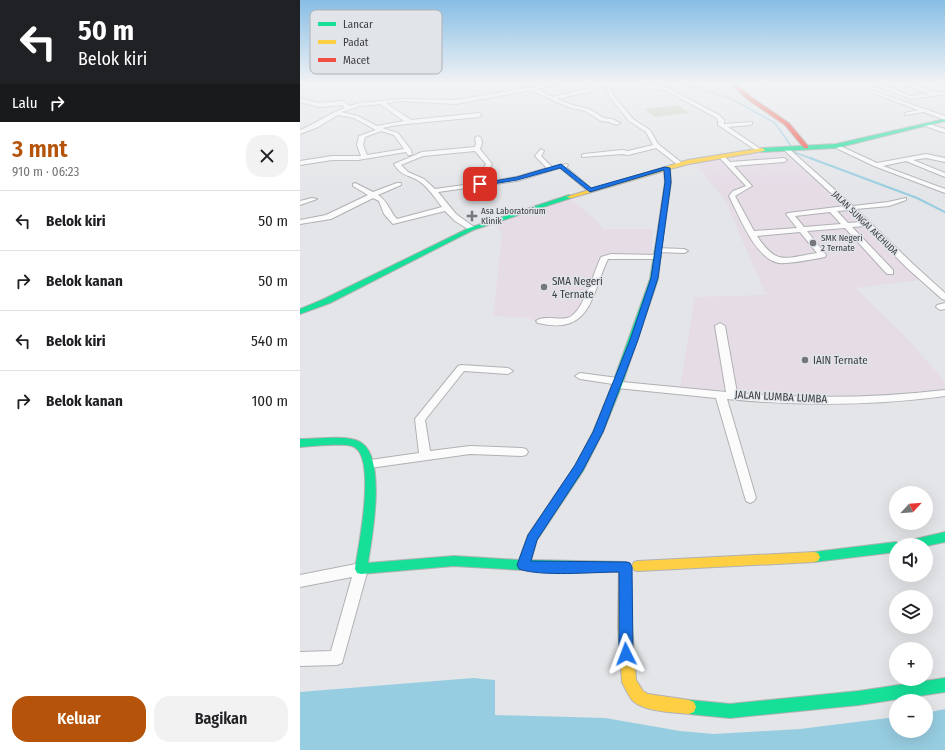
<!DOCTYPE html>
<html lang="id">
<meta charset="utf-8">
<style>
:root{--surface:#fff;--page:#f2f2f2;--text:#202124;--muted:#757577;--line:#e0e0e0;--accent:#b45309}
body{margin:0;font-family:"Fira Sans Condensed",sans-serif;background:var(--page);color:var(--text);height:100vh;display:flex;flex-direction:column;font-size:15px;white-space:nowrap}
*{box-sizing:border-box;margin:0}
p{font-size:13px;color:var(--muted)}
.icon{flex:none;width:22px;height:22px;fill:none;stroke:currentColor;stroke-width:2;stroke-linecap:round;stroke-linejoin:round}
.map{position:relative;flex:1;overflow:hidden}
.side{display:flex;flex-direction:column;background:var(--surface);width:300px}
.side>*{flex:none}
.banner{background:#202124;color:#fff;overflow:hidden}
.needle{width:26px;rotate:64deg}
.buttons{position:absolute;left:589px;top:486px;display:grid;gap:8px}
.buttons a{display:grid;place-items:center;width:44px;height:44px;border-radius:50%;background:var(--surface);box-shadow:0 4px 16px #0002;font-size:20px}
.pin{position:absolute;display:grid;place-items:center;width:34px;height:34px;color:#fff;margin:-17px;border-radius:8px;box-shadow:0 2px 6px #0006}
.me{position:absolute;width:44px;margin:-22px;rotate:357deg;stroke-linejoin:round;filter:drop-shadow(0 0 3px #0008)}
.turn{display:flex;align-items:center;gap:14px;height:84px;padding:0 12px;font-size:18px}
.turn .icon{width:52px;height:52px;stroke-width:2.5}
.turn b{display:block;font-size:28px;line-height:34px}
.then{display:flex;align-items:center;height:38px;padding:0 12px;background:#0003;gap:8px;font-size:15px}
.round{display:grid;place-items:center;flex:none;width:42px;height:42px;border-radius:16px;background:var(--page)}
.summary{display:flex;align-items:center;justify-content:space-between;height:68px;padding:0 12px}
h1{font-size:24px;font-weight:600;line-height:30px;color:var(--accent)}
.cta{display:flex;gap:8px;margin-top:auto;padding:8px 12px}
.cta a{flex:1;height:46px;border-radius:16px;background:var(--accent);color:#fff;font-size:16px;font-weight:600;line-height:46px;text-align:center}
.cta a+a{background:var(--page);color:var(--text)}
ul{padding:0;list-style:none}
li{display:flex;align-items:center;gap:12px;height:60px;padding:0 12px;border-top:1px solid var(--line)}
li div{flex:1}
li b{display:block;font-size:15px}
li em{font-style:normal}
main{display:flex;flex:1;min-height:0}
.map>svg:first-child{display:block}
.education{fill:#e5dce6}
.green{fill:#c0d0ba}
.water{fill:#97cde0}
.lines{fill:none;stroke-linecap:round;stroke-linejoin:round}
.stream-far1{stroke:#97cde0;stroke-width:1.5}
.stream{stroke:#97cde0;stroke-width:2}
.street-casing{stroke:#b0b1b3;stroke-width:2}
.fast-casing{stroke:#b0b1b3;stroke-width:2}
.slow-casing{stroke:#b0b1b3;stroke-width:2}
.jam-casing{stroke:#b0b1b3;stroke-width:2}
.street{fill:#fbfbfc;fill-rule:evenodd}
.fast{fill:#16e098;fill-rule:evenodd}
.slow{fill:#ffcf43;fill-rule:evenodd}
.jam{fill:#f24e42;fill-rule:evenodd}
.route{fill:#1a73e8;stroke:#114b97}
.poi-dot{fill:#75777a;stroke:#e1e5ea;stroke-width:1.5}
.labels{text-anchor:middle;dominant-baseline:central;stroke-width:3;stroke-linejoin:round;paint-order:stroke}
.far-poi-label{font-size:9px;fill:#3a3c3e;stroke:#e1e5ea;text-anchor:start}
.far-street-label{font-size:9px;fill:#3a3c3e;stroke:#e1e5ea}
.poi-label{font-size:11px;fill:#3a3c3e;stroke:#e1e5ea;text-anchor:start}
.street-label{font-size:11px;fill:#3a3c3e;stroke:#e1e5ea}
.key{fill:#e1e5ea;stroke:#afb2b6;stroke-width:1}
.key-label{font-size:11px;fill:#3a3c3e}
</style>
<main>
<section class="side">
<div class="banner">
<div class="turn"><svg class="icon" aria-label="left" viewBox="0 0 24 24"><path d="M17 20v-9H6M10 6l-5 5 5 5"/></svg><div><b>50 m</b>Belok kiri</div></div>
<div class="then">Lalu<svg class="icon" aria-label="right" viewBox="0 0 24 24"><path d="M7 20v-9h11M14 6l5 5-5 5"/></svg></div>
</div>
<div class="summary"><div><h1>3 mnt</h1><p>910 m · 06:23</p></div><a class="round"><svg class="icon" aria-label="close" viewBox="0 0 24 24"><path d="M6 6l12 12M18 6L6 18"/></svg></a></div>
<ul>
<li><svg class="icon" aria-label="left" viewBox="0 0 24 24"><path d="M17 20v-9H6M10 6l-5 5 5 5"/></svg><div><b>Belok kiri</b></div><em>50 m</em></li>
<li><svg class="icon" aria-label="right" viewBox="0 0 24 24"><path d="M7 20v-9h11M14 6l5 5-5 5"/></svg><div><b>Belok kanan</b></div><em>50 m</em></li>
<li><svg class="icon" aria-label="left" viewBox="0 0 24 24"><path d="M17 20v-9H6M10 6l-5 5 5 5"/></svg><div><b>Belok kiri</b></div><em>540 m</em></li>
<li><svg class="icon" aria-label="right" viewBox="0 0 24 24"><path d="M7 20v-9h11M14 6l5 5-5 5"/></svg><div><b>Belok kanan</b></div><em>100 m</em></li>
</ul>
<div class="cta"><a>Keluar</a><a>Bagikan</a></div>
</section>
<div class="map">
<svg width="645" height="750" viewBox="0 0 645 750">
<rect width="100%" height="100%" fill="#e3e5e8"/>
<g class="education">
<polygon points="486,150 545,206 621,280 555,288 607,338 645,382 645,390 551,396 380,388 395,297 466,295 425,200 394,162 449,153"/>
<polygon points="271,199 298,222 303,229 353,229 351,259 306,259 274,323 236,321 228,318 193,316 202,236 196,222"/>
</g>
<polygon class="green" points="378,105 389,113 355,117 344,109"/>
<polygon class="water" points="173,678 195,680 195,715 305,718 380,731 414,734 500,729 596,717 596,731 626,731 626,713 645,709 645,750 0,750 0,692"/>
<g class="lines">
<polyline class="stream-far1" points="383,84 430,98 475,123 496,153 513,159"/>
<polyline class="stream" points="510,158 617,198 645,212"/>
<g class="street-casing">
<g id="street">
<path d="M 250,84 L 260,84 L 236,89 L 253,97 L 288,89 L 293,84 L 298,84 L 292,91 L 257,99 L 272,105 L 289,109 L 304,118 L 312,119 L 320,123 L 317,125 L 309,122 L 301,121 L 285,111 L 268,107 L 231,90 L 156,104 L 102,101 L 86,103 L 111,120 L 179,113 L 182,115 L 179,117 L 97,125 L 82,128 L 98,133 L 111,150 L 112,155 L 108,155 L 106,152 L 58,160 L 32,160 L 0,165 L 0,161 L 32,156 L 61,156 L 57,145 L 59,136 L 76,130 L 54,118 L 38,115 L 18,127 L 0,134 L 0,130 C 16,124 29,113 45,108 L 42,105 L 19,107 L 0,102 L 0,99 L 19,103 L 43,101 L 50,106 L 59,103 L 102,99 L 156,100 ZM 80,104 L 104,121 L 77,126 L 58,116 L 41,112 L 60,106 ZM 81,131 L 94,135 L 104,149 L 67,155 L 63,145 L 65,137 Z"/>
<polygon points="308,84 312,84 311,89 313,95 333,119 350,130 358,144 382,163 382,165 378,165 356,148 328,155 322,154 282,157 282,155 284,154 322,150 328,151 353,145 346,132 329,121 309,96 307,89"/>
<polygon points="344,84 368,88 419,115 424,120 424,124 452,122 452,124 450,125 428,127 462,150 457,151 418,125 418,120 415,117 365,90 353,89"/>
<path d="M 573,84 L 579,84 L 611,96 L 629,94 L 605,84 C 621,84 627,94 645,92 L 645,94 L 611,99 Z"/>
<polygon points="640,84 645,84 645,86"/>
<polygon points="570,90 645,116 645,120 624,112 605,115 605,113 618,110 570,92"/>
<polygon points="627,123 645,129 645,133 625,126 625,124"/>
<path d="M 178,136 L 181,138 L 182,143 L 180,149 L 192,164 L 187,173 L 191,181 L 216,177 L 247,168 L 235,156 L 241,149 L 244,151 L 241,156 L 252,167 L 267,164 L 268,165 L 266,167 L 293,190 L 288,191 L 260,168 L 217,181 L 138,192 L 156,214 L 174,227 L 175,229 L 171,231 L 155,221 L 145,211 L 93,224 L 84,214 L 79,201 L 73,198 L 31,219 L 0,224 L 0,220 L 26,215 L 68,195 L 53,186 L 53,184 L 55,183 L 73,192 L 97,183 L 101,183 L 101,185 L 78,195 C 88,201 90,212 97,219 L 142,207 C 135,198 129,188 119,181 C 108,174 102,177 94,164 L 122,152 L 175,147 L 176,143 L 175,138 ZM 175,151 L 186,164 L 181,173 L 185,182 L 135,189 L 124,179 L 108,172 L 101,165 L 123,156 Z"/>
<polygon points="534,145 538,145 577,163 626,154 645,158 645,162 626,158 613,160 645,173 645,177 606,161 583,166 645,189 645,193 574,166 534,147"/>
<path d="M 483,147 L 487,147 L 553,206 L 588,202 L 606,198 L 606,200 L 589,206 L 556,209 L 613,264 L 645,293 L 645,300 L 642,299 L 607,268 L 565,226 L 552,227 L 593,270 L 593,274 L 587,274 L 545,228 L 507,231 L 526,255 L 525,257 C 515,259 487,264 479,263 C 455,259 439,215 429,196 L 433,191 L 446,186 L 419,157 L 419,155 L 423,155 L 430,162 L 484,158 L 487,160 L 484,162 L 434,166 L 452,186 L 435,196 L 454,231 L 497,228 L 486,214 L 488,213 L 545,206 L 483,149 ZM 549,210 L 561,222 L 548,223 L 537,211 ZM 530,212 L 541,224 L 504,227 L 495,216 ZM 500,232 L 517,253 C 484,258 477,266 457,236 Z"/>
<polygon points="12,198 17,199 0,205 0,201"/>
<polygon points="355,248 384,249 388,251 384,253 358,252 355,252"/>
<path d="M 311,254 L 357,255 L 361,257 L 357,259 L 308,259 C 291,294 292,336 238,323 L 236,321 C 243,315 258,320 267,318 C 283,315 294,271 301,257 Z"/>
<polygon points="645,303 645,309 640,310 636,307 637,305"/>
<path d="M 420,323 L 425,326 L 437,393 C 507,399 576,398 645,390 L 645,396 C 572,406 500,406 427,399 L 456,498 L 454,501 L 450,503 L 446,501 L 416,398 L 317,388 L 313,387 L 313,384 L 280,379 L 275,376 L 280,373 L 318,378 L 322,379 L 322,382 L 426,392 L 415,326 Z"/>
<polygon points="161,365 208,368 213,371 208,374 164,371 125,420 130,451 170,446 222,448 226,449 228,452 226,455 222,456 170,454 70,468 66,467 64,464 66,461 70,460 119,453 115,419 158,366"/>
<polygon points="61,563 66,565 68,569 42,663 37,665 0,666 0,652 31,651 52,577 0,587 0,575"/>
</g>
</g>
<g class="fast-casing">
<g id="fast">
<polygon points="645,119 645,121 536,148 462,152 459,150 462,148 536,144"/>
<polygon points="269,195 272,197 271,198 173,230 30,303 0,314 0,309 24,299 169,228"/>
<path d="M 360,234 L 363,236 L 358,279 L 322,385 L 303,432 L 283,471 L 237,540 L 231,560 L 325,562 L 329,563 L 331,567 L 329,571 L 325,572 L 223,570 L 154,566 L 61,574 L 57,573 L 55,569 C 58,548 78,454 52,446 C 43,443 11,446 0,447 L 0,439 C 14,439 46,435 58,441 C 88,453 72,537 68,563 L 154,556 L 219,560 L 228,535 L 275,466 L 293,432 L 312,385 L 350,279 L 357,236 Z"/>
<polygon points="645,532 645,542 626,546 626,545 605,545 607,542 611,540"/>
<polygon points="596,542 601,545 596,545 596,552 514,562 510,561 508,557 510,553 514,552"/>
<polygon points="645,678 645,692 559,705 430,718 389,714 384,712 382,707 384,702 389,700 430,704 559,691"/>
</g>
</g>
<g class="slow-casing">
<g id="slow">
<polygon points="462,148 465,150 464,151 389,164 370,169 371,182 363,236 360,238 357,236 365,182 364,171 271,198 266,197 388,160"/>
<polygon points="514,552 518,553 520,557 518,561 514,562 338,571 334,570 332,566 334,562 338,561"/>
<path d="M 325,562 L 329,563 L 331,567 L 332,627 L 336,680 L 343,691 L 348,694 L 389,700 L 394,702 L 396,707 L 394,712 L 389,714 C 374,712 345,712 333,701 C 329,697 325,688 322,682 L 318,627 L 319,567 L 321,563 Z"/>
</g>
</g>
<g class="jam-casing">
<polygon id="jam" points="431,84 436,84 451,97 489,123 508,146 508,148 504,148 485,125 447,99"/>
</g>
<use href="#street" class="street"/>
<use href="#fast" class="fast"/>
<use href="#slow" class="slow"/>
<use href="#jam" class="jam"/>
</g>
<linearGradient id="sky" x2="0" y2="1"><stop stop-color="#87bee5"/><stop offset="0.44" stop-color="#f2f3f5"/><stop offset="1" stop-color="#f2f3f5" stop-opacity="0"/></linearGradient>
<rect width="645" height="189" fill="url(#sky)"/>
<path class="route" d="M 261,164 L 291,188 L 365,167 L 370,168 L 371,182 L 358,278 L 338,340 L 303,432 L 283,470 L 237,540 L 231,561 L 326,562 L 330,563 L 332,567 L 333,654 L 331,659 L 326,661 L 321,659 L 319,654 L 319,572 C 294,572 241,577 219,569 L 217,565 L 228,535 L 275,465 L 293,432 L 330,340 L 351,278 L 365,182 L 364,170 L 290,192 L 260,168 L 217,180 L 180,186 L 177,184 L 217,177 Z"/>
<g class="poi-dot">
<path d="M170 210h4v4h4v4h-4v4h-4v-4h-4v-4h4z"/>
<circle cx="513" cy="243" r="4"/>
<circle cx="244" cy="287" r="4"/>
<circle cx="505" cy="360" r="4"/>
</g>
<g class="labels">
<g class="far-poi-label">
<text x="181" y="211">Asa Laboratorium<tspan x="181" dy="10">Klinik</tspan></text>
<text x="521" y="238">SMK Negeri<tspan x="521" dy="10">2 Ternate</tspan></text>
</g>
<g class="far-street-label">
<text transform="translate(565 223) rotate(44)">JALAN SUNGAI AKEHUDA</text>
</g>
<g class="poi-label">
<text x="252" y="281">SMA Negeri<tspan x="252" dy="13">4 Ternate</tspan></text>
<text x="513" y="360">IAIN Ternate</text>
</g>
<g class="street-label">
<text transform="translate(481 397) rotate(3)">JALAN LUMBA LUMBA</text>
</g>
</g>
<rect x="10" y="10" width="132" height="64" rx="6" class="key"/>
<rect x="18" y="22" width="18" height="4" fill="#16e098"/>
<rect x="18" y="40" width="18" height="4" fill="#ffcf43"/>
<rect x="18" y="58" width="18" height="4" fill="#f24e42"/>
<g class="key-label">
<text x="43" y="28">Lancar</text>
<text x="43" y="46">Padat</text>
<text x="43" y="64">Macet</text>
</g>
</svg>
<div class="buttons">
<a><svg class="needle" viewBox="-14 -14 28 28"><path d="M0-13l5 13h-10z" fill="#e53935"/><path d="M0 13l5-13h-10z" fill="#757577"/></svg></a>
<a><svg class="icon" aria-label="sound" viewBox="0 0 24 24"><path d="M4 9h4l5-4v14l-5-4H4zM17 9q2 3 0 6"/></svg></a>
<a><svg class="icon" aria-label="layers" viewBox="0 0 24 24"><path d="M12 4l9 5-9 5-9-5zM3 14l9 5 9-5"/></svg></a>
<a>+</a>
<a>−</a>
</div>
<div class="pin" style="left:180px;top:184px;background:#d93025"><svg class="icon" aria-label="arrive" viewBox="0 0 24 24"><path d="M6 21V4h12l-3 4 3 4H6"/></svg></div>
<svg class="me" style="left:326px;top:654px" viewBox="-20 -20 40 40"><path d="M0-17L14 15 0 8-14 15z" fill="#1a73e8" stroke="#fff" stroke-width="4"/></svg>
</div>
</main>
